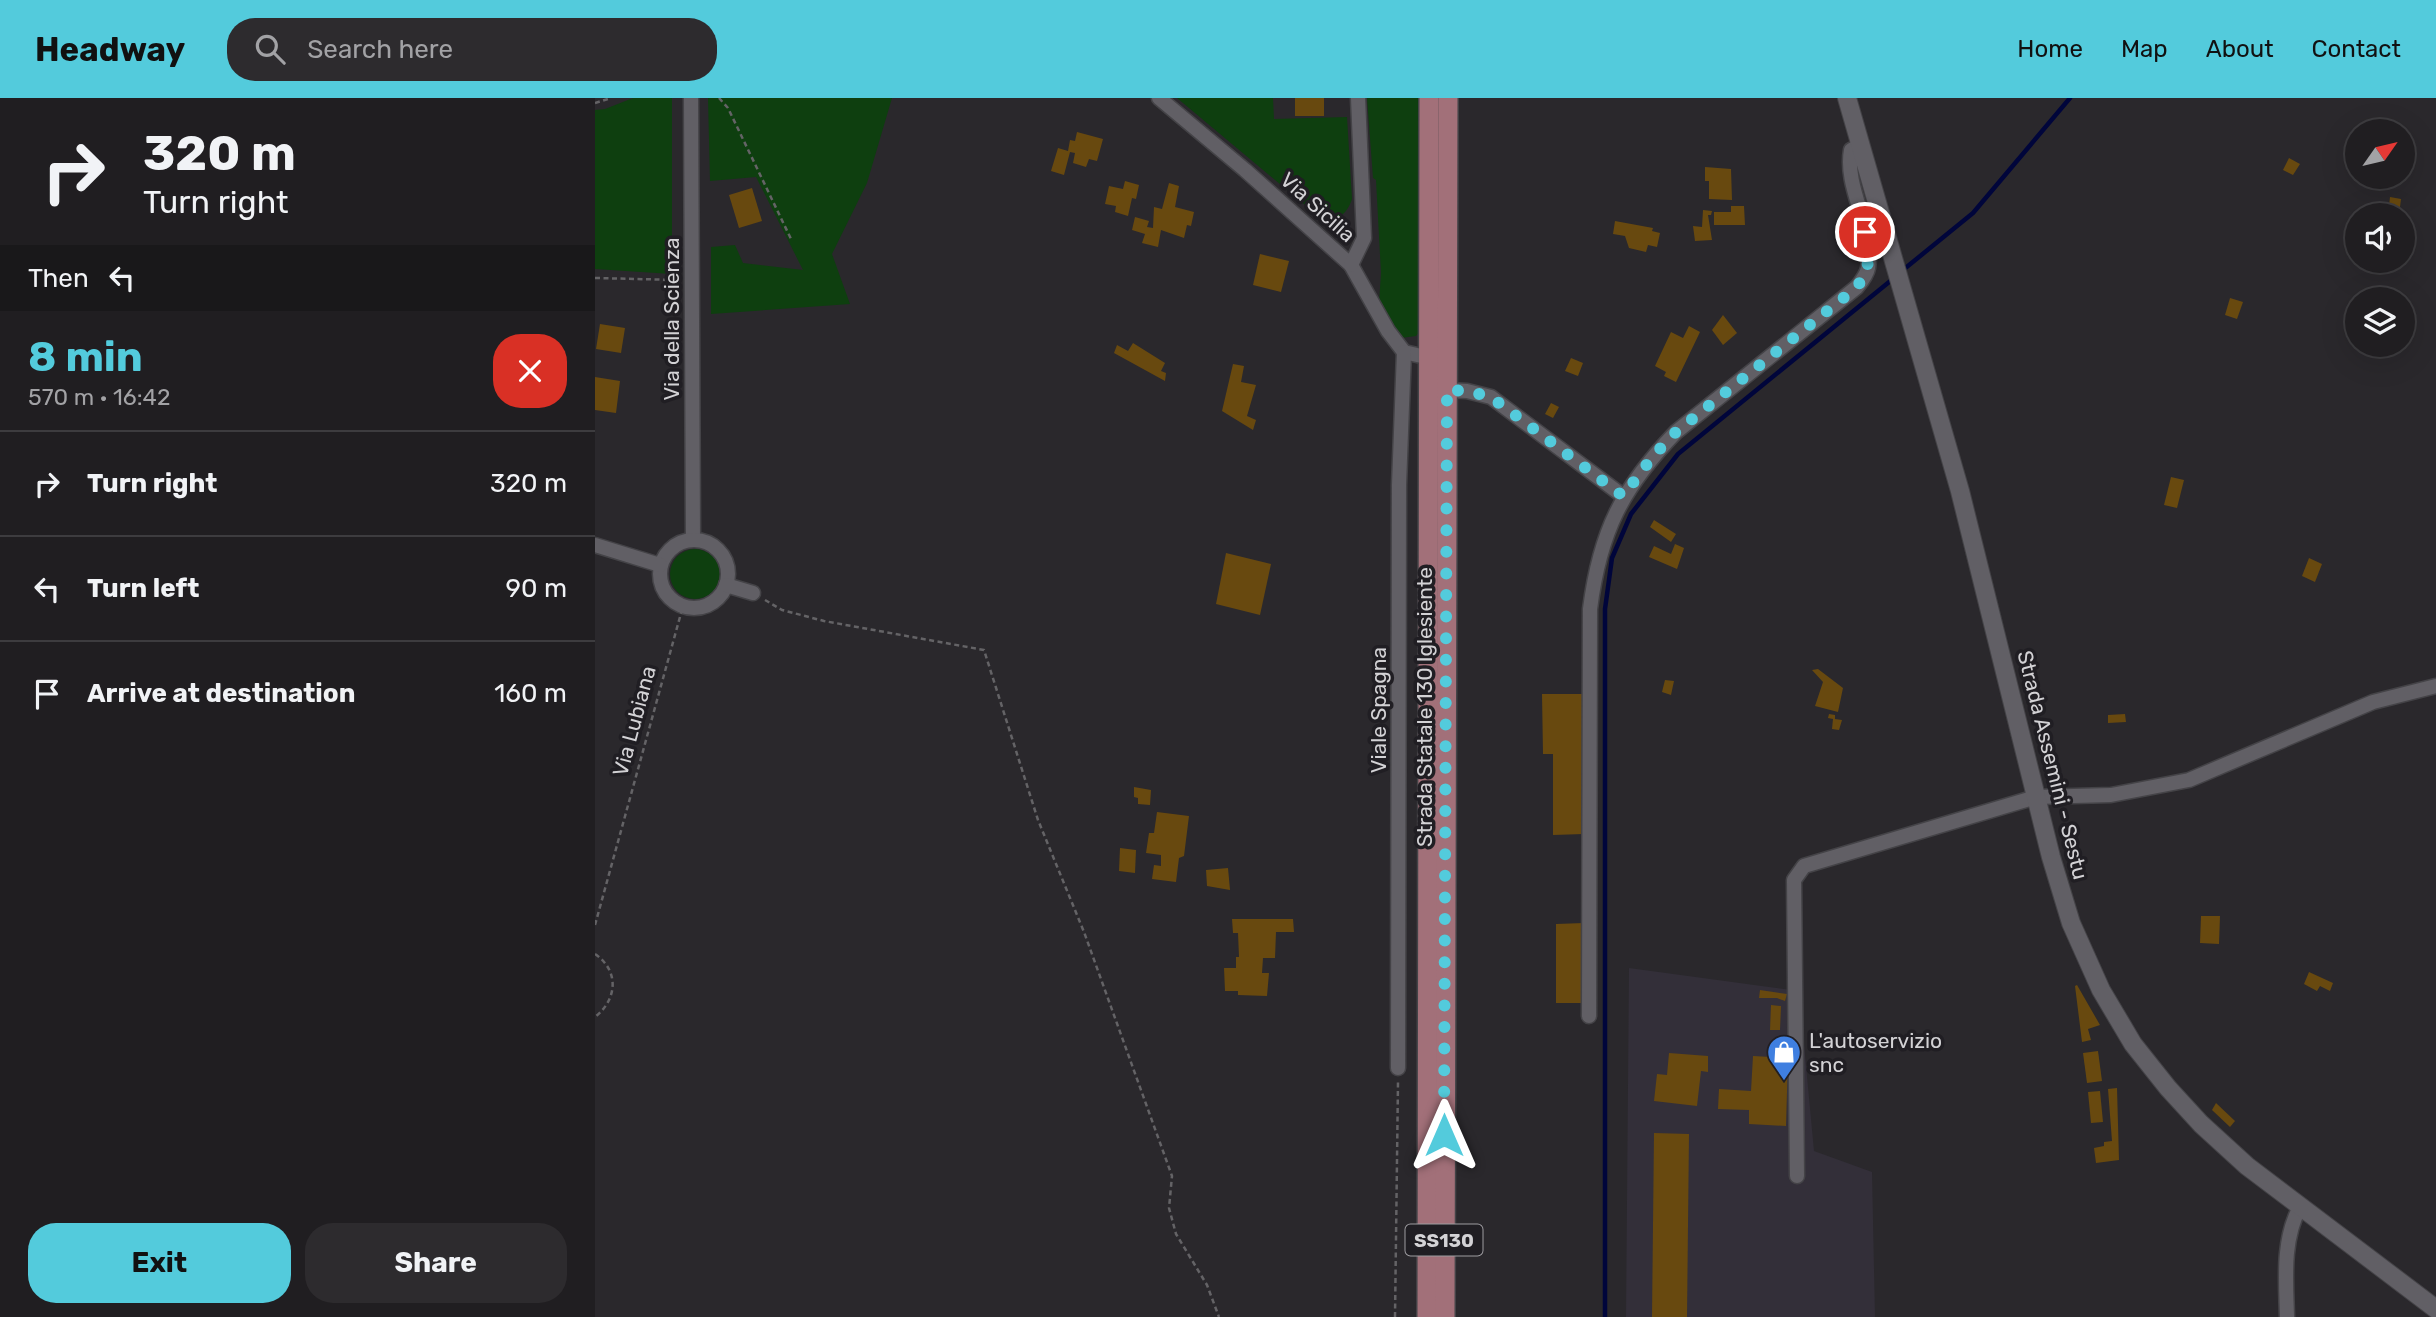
<!DOCTYPE html>
<meta charset="utf-8">
<style>
:root{--surface:#201e21;--page:#2d2b2e;--text:#f1f3f6;--muted:#a2a2a5;--line:#3d3c3f;--accent:#53cbdc}
body{margin:0;font-family:Rubik,sans-serif;background:var(--page);color:var(--text);height:100vh;display:flex;flex-direction:column;font-size:26px;white-space:nowrap}
*{box-sizing:border-box;margin:0}
p{font-size:23px;color:var(--muted)}
.icon{flex:none;width:38px;height:38px;fill:none;stroke:currentColor;stroke-width:2;stroke-linecap:round;stroke-linejoin:round}
.map{position:relative;flex:1;overflow:hidden}
.sheet{display:flex;flex-direction:column;background:var(--surface);width:595px}
.sheet>*{flex:none}
.guide{background:#201e21;color:var(--text);overflow:hidden}
.needle{width:46px;rotate:56deg}
.controls{position:absolute;left:1750px;top:21px;display:grid;gap:14px}
.controls a{display:grid;place-items:center;width:70px;height:70px;border-radius:50%;background:var(--surface);box-shadow:0 7px 28px #0002,0 0 0 2px var(--line);font-size:35px}
.pin{position:absolute;display:grid;place-items:center;width:60px;height:60px;color:#fff;margin:-30px;border:4px solid #fff;border-radius:50%;box-shadow:0 2px 7px #0007}
.me{position:absolute;width:77px;margin:-38px;rotate:0deg;stroke-linejoin:round;filter:drop-shadow(0 0 5px #0008)}
.turn{display:flex;align-items:center;gap:24px;height:147px;padding:0 28px;font-size:32px}
.turn .icon{width:91px;height:91px;stroke-width:2.5}
.turn b{display:block;font-size:49px;line-height:60px}
.then{display:flex;align-items:center;height:66px;padding:0 28px;background:#0003;gap:14px;font-size:26px}
.round{display:grid;place-items:center;flex:none;width:74px;height:74px;border-radius:28px;background:var(--page)}
.head{display:flex;align-items:center;justify-content:space-between;height:119px;padding:0 28px}
h1{font-size:42px;font-weight:700;line-height:52px;color:var(--accent)}
.cta{display:flex;gap:14px;margin-top:auto;padding:14px 28px}
.cta a{flex:1;height:80px;border-radius:28px;background:var(--accent);color:#111;font-size:28px;font-weight:700;line-height:80px;text-align:center}
.cta a+a{background:var(--page);color:var(--text)}
ul{padding:0;list-style:none}
li{display:flex;align-items:center;gap:21px;height:105px;padding:0 28px;border-top:2px solid var(--line)}
li div{flex:1}
li b{display:block;font-size:26px}
li em{font-style:normal}
header{display:flex;align-items:center;gap:42px;box-sizing:border-box;height:98px;padding:0 35px;background:var(--accent);color:#111}
header strong{font-size:33px}
nav{display:flex;gap:38px;margin-inline-start:auto;font-size:24px}
.search{width:490px;height:63px;background:var(--page);display:flex;align-items:center;gap:18px;box-sizing:border-box;padding:0 24px;border-radius:28px;color:var(--muted);font-size:26px}
main{display:flex;flex:1;min-height:0}
.map>svg:first-child{display:block}
.built{fill:#332f39}
.green{fill:#0e3f0f}
.lines{fill:none;stroke-linecap:round;stroke-linejoin:round}
.stream{stroke:#00053b;stroke-width:4.5}
.building{fill:#68490f}
.minor-casing{stroke:#444347;stroke-width:17}
.tertiary-casing{stroke:#444347;stroke-width:20}
.primary-casing{stroke:#444347;stroke-width:22}
.path{stroke:#646366;stroke-width:2.5;stroke-dasharray:5 3.5;stroke-linecap:butt}
.minor{stroke:#615f65;stroke-width:14}
.tertiary{stroke:#615f65;stroke-width:18}
.primary{stroke:#a27079;stroke-width:19}
.route{stroke:#53cbdc;stroke-width:12;stroke-dasharray:0 21.6}
.labels{text-anchor:middle;dominant-baseline:central;stroke-width:7;stroke-linejoin:round;paint-order:stroke}
.shield{fill:#201e23;stroke:#9d9ca0;stroke-width:2}
.shield-label{font-size:19px;font-weight:bold;fill:#d3d2d5}
.street-label{font-size:21px;fill:#d3d2d5;stroke:#201e23}
.poi-label{font-size:21px;fill:#d3d2d5;stroke:#201e23;text-anchor:start}
</style>
<header>
<strong>Headway</strong>
<div class="search"><svg class="icon" aria-label="search" viewBox="0 0 24 24"><circle cx="10" cy="10" r="6"/><path d="M15 15l6 6"/></svg>Search here</div>
<nav><a>Home</a><a>Map</a><a>About</a><a>Contact</a></nav>
</header>
<main>
<section class="sheet">
<div class="guide">
<div class="turn"><svg class="icon" aria-label="right" viewBox="0 0 24 24"><path d="M7 20v-9h11M14 6l5 5-5 5"/></svg><div><b>320 m</b>Turn right</div></div>
<div class="then">Then<svg class="icon" aria-label="left" viewBox="0 0 24 24"><path d="M17 20v-9H6M10 6l-5 5 5 5"/></svg></div>
</div>
<div class="head"><div><h1>8 min</h1><p>570 m · 16:42</p></div><a class="round" style="background:#d93025;color:#fff"><svg class="icon" aria-label="close" viewBox="0 0 24 24"><path d="M6 6l12 12M18 6L6 18"/></svg></a></div>
<ul>
<li><svg class="icon" aria-label="right" viewBox="0 0 24 24"><path d="M7 20v-9h11M14 6l5 5-5 5"/></svg><div><b>Turn right</b></div><em>320 m</em></li>
<li><svg class="icon" aria-label="left" viewBox="0 0 24 24"><path d="M17 20v-9H6M10 6l-5 5 5 5"/></svg><div><b>Turn left</b></div><em>90 m</em></li>
<li><svg class="icon" aria-label="arrive" viewBox="0 0 24 24"><path d="M6 21V4h12l-3 4 3 4H6"/></svg><div><b>Arrive at destination</b></div><em>160 m</em></li>
</ul>
<div class="cta"><a>Exit</a><a>Share</a></div>
</section>
<div class="map">
<svg width="1841" height="1219" viewBox="0 0 1841 1219">
<rect width="100%" height="100%" fill="#2a282c"/>
<polygon class="built" points="1034,870 1204,893 1219,1053 1277,1074 1280,1219 1031,1219"/>
<g class="green">
<polygon points="38,0 77,0 77,176 0,171 0,12 10,11"/>
<polygon points="113,0 297,0 272,85 237,156 255,206 116,216 116,149 140,147 148,165 208,172 161,79 115,83"/>
<path d="M 582,0 L 678,0 L 679,21 L 752,19 L 757,101 C 752,116 744,122 728,122 Z"/>
<polygon points="772,0 826,0 827,231 821,238 806,240 784,205 786,175 781,82 778,80"/>
<circle cx="100" cy="476" r="25"/>
</g>
<g class="lines">
<g class="stream">
<polyline points="1308,172 1378,115 1475,0"/>
<polyline points="1010,1219 1010,511 1017,460 1036,416 1083,356 1299,180"/>
</g>
</g>
<g class="building">
<rect x="700" y="0" width="29" height="18"/>
<polygon points="482,34 508,41 502,63 494,61 491,69 478,65 480,55 475,54 469,77 456,73 463,50 473,53 475,42 480,43"/>
<polygon points="1694,60 1705,66 1698,77 1688,72"/>
<polygon points="1110,69 1136,71 1137,102 1114,101 1114,83 1110,83"/>
<polygon points="530,83 544,87 541,101 537,100 533,118 520,114 521,108 510,106 514,88 528,91"/>
<polygon points="574,85 584,88 580,109 599,114 596,128 592,127 589,140 566,132 563,149 547,145 550,136 537,132 540,119 554,123 552,129 558,130 559,109 567,111"/>
<polygon points="157,90 167,123 144,130 134,97"/>
<polygon points="1795,99 1806,101 1804,117 1793,117"/>
<polygon points="1136,108 1149,108 1150,127 1119,127 1119,114 1136,114"/>
<polygon points="1108,112 1117,113 1116,117 1113,117 1117,142 1100,143 1098,128 1107,129"/>
<polygon points="1020,123 1058,130 1057,133 1065,135 1062,149 1053,147 1051,154 1034,150 1030,138 1018,136"/>
<polygon points="665,156 694,163 686,194 658,187"/>
<polygon points="1635,200 1648,204 1642,221 1630,217"/>
<polygon points="1128,217 1142,235 1128,247 1117,232"/>
<polygon points="5,226 30,230 26,255 1,251"/>
<polygon points="1094,228 1105,234 1081,284 1069,278 1071,274 1060,268 1076,234 1088,240"/>
<polygon points="538,245 570,265 566,273 571,275 570,283 519,255 522,247 533,253"/>
<polygon points="976,260 988,265 983,278 970,273"/>
<polygon points="638,266 649,268 646,284 661,287 652,318 661,322 658,332 627,313"/>
<polygon points="0,279 25,283 21,315 0,312"/>
<polygon points="956,305 964,309 958,320 950,316"/>
<polygon points="1576,379 1589,382 1582,410 1569,407"/>
<polygon points="1059,422 1081,436 1076,444 1055,429"/>
<polygon points="1080,446 1089,450 1082,471 1054,459 1059,448 1076,456"/>
<polygon points="631,455 676,466 665,517 621,506"/>
<polygon points="1714,460 1727,466 1720,484 1707,478"/>
<polygon points="1223,571 1248,590 1243,614 1220,608 1228,584 1217,572"/>
<polygon points="1070,582 1079,583 1076,597 1067,594"/>
<polygon points="947,596 993,596 989,736 958,737 958,656 948,656"/>
<polygon points="1234,616 1240,617 1240,621 1247,622 1244,632 1237,631 1238,621 1233,620"/>
<polygon points="1530,616 1531,624 1513,625 1513,617"/>
<polygon points="539,689 556,692 555,707 543,706 543,700 539,699"/>
<polygon points="562,714 594,718 589,758 584,760 581,784 557,781 559,767 566,768 566,757 551,755 554,735 559,735"/>
<polygon points="525,750 541,752 540,775 524,773"/>
<polygon points="633,770 635,792 612,788 611,772"/>
<polygon points="1606,818 1625,818 1624,846 1605,845"/>
<polygon points="637,821 698,821 699,834 681,834 680,860 668,860 667,875 674,875 672,898 643,897 643,893 630,893 629,870 641,870 641,859 644,859 643,835 638,835"/>
<polygon points="989,825 989,905 961,905 961,826"/>
<polygon points="1714,874 1738,885 1735,893 1725,888 1722,893 1709,886"/>
<polygon points="1482,887 1505,927 1493,931 1496,942 1487,944 1480,888"/>
<polygon points="1165,892 1192,896 1190,903 1182,900 1164,900"/>
<polygon points="1176,907 1186,908 1185,932 1175,932"/>
<polygon points="1503,953 1507,983 1492,985 1488,955"/>
<polygon points="1074,955 1113,958 1113,974 1106,973 1102,1008 1059,1003 1062,976 1072,977"/>
<polygon points="1158,958 1193,960 1191,1028 1154,1026 1154,1012 1123,1011 1124,991 1156,993"/>
<polygon points="1522,990 1524,1062 1501,1065 1499,1050 1509,1048 1509,1044 1517,1043 1513,991"/>
<polygon points="1505,993 1508,1024 1496,1025 1493,994"/>
<polygon points="1621,1005 1640,1023 1635,1029 1617,1012"/>
<polygon points="1059,1035 1094,1036 1092,1219 1057,1219"/>
</g>
<g class="lines">
<g class="minor-casing">
<g id="minor">
<polyline points="96,0 98,441"/>
<polyline points="564,0 650,72 756,167 793,233 809,254 835,260"/>
<polyline points="756,167 769,140 763,0"/>
<polyline points="852,292 872,293 896,299 1028,398"/>
<circle cx="99" cy="476" r="34"/>
<polyline points="0,447 65,467"/>
<polyline points="131,487 158,495"/>
<path d="M 994,918 L 995,511 C 1005,433 1027,390 1081,334 L 1262,189 C 1266,184 1272,176 1273,170 C 1280,130 1249,91 1256,52 L 1265,47"/>
<polyline points="803,970 804,387 809,254"/>
<polyline points="1202,1078 1199,782 1209,768 1441,699 1516,697 1594,682 1778,604 1841,588"/>
<path d="M 1692,1219 C 1691,1182 1687,1142 1705,1109"/>
</g>
</g>
<g class="tertiary-casing">
<polyline id="tertiary" points="1252,0 1365,393 1456,759 1476,825 1506,892 1538,946 1573,990 1606,1026 1652,1068 1841,1211"/>
</g>
<g class="primary-casing">
<g id="primary">
<polyline points="832,1219 834,0"/>
<polyline points="850,1219 853,0"/>
</g>
</g>
<g class="path">
<polyline points="124,0 133,10 197,143"/>
<polyline points="0,5 16,0"/>
<polyline points="0,180 83,182"/>
<polyline points="170,502 187,512 229,523 389,552 443,722 489,834 577,1078 574,1110 581,1136 612,1187 624,1219"/>
<polyline points="0,827 88,508"/>
<path d="M 0,856 C 25,873 22,902 0,919"/>
<polyline points="800,1219 803,984"/>
</g>
<use href="#minor" class="minor"/>
<use href="#tertiary" class="tertiary"/>
<use href="#primary" class="primary"/>
</g>
<g class="lines">
<polyline class="route" points="849,1037 852,292 872,293 896,299 1028,398 1059,357 1081,334 1262,189 1273,171 1270,134"/>
</g>
<defs>
<g id="shop-pin" transform="scale(1.75)"><path d="M0 17L-7.5 6A9.5 9.5 0 1 1 7.5 6Z" fill="#3f7fe0" stroke="#201e23"/><path d="M-5-2.5h2.3a2.7 3.5 0 0 1 5.4 0H5L5.5 6h-11ZM-1.5-2.5h3a1.5 2.3 0 0 0-3 0Z" fill="#fff"/></g>
</defs>
<g fill-rule="evenodd">
<use href="#shop-pin" x="1189" y="954"/>
</g>
<g class="labels">
<rect class="shield" x="810.5" y="1126.5" width="77" height="31" rx="5"/>
<g class="shield-label">
<text x="849" y="1142">SS130</text>
</g>
<g class="street-label">
<text transform="translate(723 109) rotate(42)">Via Sicilia</text>
<text transform="translate(76 221) rotate(-90)">Via della Scienza</text>
<text transform="translate(829 609) rotate(-90)">Strada Statale 130 Iglesiente</text>
<text transform="translate(783 612) rotate(-90)">Viale Spagna</text>
<text transform="translate(39 623) rotate(-75)">Via Lubiana</text>
<text transform="translate(1458 667) rotate(76)">Strada Assemini - Sestu</text>
</g>
<g class="poi-label">
<text x="1214" y="942">L'autoservizio<tspan x="1214" dy="24">snc</tspan></text>
</g>
</g>
</svg>
<div class="controls">
<a><svg class="needle" viewBox="-14 -14 28 28"><path d="M0-13l5 13h-10z" fill="#e53935"/><path d="M0 13l5-13h-10z" fill="#a2a2a5"/></svg></a>
<a><svg class="icon" aria-label="sound" viewBox="0 0 24 24"><path d="M4 9h4l5-4v14l-5-4H4zM17 9q2 3 0 6"/></svg></a>
<a><svg class="icon" aria-label="layers" viewBox="0 0 24 24"><path d="M12 4l9 5-9 5-9-5zM3 14l9 5 9-5"/></svg></a>
</div>
<div class="pin" style="left:1270px;top:134px;background:#d93025"><svg class="icon" aria-label="arrive" viewBox="0 0 24 24"><path d="M6 21V4h12l-3 4 3 4H6"/></svg></div>
<svg class="me" style="left:849px;top:1037px" viewBox="-20 -20 40 40"><path d="M0-17L14 15 0 8-14 15z" fill="#53cbdc" stroke="#fff" stroke-width="4"/></svg>
</div>
</main>
